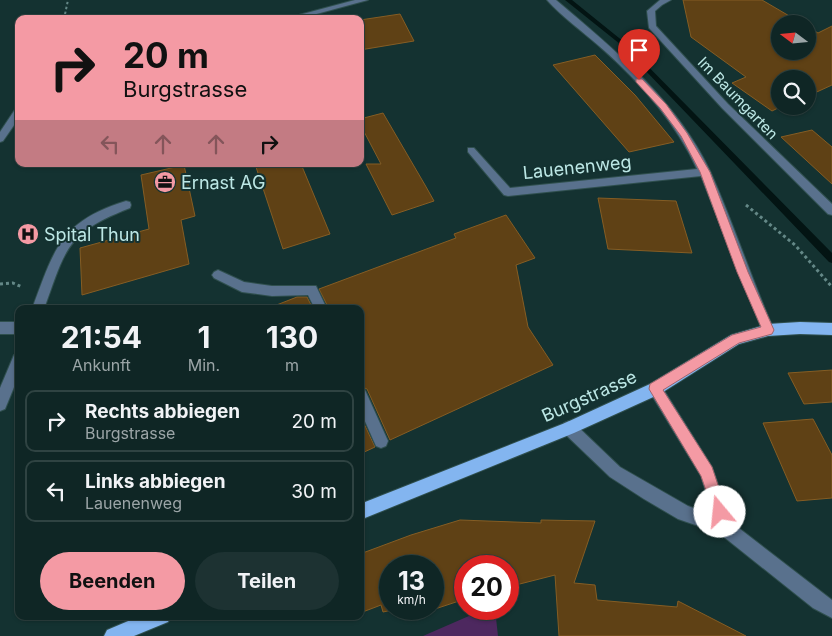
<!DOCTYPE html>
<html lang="de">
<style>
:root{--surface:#0f2625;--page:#1d3232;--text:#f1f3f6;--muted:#9ba5a7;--line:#2f4342;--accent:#f49aa4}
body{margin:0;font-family:Inter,sans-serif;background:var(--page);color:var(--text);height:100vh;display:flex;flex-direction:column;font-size:19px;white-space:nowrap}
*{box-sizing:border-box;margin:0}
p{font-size:16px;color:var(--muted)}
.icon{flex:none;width:28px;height:28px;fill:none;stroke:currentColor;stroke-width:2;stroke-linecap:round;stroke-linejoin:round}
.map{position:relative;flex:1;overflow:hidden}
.panel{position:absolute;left:15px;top:305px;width:349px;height:315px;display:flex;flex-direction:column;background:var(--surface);border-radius:10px;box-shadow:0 1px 4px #0004,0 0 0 1px var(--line)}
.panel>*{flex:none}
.hud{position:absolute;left:15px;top:15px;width:349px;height:152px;border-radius:10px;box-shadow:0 1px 4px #0004,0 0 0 1px var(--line);background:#f49aa4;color:#111;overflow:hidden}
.needle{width:32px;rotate:286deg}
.tools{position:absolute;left:771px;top:15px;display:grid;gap:10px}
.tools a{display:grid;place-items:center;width:45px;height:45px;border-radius:50%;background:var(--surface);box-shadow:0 1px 4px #0004,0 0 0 1px var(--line);font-size:25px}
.speed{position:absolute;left:379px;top:555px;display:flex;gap:10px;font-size:25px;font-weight:700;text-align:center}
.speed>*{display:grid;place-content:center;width:65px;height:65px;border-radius:50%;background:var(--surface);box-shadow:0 1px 4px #0004,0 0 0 1px var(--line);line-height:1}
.speed small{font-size:12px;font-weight:400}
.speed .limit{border:8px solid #d22;background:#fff;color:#111}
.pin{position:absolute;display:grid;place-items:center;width:42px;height:42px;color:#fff;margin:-51px -21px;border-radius:50% 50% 50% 0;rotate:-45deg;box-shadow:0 0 5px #0007}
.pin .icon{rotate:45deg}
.me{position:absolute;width:55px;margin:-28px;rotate:343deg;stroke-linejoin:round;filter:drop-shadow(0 0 4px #0008)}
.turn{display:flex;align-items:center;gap:18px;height:105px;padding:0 25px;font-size:22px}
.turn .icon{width:65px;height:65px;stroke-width:2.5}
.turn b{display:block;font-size:35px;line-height:42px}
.lanes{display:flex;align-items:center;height:48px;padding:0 25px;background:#0003;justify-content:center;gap:25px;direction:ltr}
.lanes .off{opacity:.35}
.eta{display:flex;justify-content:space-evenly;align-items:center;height:85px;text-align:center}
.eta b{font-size:30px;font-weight:700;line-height:35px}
.cta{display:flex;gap:10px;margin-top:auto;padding:10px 25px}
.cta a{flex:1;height:58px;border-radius:30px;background:var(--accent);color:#111;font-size:20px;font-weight:700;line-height:58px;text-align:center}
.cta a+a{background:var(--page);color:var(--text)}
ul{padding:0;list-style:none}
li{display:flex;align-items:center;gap:15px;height:62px;margin:0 10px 8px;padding:0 15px;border:2px solid var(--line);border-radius:10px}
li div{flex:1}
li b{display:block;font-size:19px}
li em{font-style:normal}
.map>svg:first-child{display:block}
.green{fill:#4d285f}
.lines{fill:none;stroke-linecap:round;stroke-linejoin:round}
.stream{fill:#031413;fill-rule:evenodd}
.building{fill:#5f4115;stroke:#855d24}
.minor-casing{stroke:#2f4f4e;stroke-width:2}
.major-casing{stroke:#2f4f4e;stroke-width:2}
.path-far1{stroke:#648887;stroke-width:2;stroke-dasharray:2.5 2.5;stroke-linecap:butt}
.path{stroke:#648887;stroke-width:3;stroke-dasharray:3 3;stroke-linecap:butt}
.minor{fill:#59718d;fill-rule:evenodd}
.major{fill:#83b5f0;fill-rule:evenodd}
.route{fill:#f49aa4;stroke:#9f646b}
.labels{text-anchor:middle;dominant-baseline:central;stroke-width:4;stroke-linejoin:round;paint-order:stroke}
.far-street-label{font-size:15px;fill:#bce7e5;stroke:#143231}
.street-label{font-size:18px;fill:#bce7e5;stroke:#143231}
.poi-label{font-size:18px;fill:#bce7e5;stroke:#143231;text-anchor:start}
</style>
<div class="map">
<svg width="832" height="636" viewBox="0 0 832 636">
<rect width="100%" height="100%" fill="#143231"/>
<polygon class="green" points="485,609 495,609 498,636 423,636"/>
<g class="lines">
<polygon class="stream" points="565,0 572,0 624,42 832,253 832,263 829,262 620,44"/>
</g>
<g class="building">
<polygon points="683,0 762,0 803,24 780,24 780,51 808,51 808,27 818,33 832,26 832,85 808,96 808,79 780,79 780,106 782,106 772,111 732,83 746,77 691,37"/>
<polygon points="400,14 414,41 360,50 360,20"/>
<polygon points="595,55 635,95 674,142 629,152 553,65"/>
<polygon points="383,113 425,185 434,201 392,215 366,164 381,164 360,124 360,119"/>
<polygon points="812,130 832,147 832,184 781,137"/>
<polygon points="255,164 301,164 330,234 283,249"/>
<polygon points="184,165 195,216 181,220 189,264 82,295 80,248 149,229 141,175"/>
<polygon points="598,198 676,201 692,253 608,249"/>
<polygon points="506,215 535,258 516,265 528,327 553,365 390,440 367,389 360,386 360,309 329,309 319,289 456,238 454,234"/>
<polygon points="297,297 307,297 313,309 274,309 274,306"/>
<polygon points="832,370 832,402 804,404 788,373"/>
<polygon points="360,415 375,447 360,454"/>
<polygon points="813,419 832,455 832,498 797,501 763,423"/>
<polygon points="460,520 541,523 541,520 595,521 574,583 595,585 597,600 677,607 678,601 746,636 559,636 555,575 508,587 508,566 465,566 465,599 429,611 428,609 432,609 432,566 390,566 390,609 397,609 383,612 381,605 360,613 360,554 411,535"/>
</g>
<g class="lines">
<g class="minor-casing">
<g id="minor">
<polygon points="355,0 368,0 298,19 284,19"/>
<path d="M 547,0 L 556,0 C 614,49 677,101 710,171 C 733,222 751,278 774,330 L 772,334 L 768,336 L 764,334 L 762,330 L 701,176 L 508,196 L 504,195 L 468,152 L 468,148 L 474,148 L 510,188 L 697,169 C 675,121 639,81 599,46 C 582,31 562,17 547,0 Z"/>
<polygon points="660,0 671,0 662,5 655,11 656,26 728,104 832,204 832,215 828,214 722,108 649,28 647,11"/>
<polygon points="19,107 19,118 3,141 0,142 0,132 16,108"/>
<path d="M 126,201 L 130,202 L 131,205 L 130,208 C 66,233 66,248 44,309 L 32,309 C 54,250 60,221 126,201 Z"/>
<polygon points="218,270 244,282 272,286 316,286 327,309 315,309 308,295 272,296 242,292 214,278 212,275 214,272"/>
<rect x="0" y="322" width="19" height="12"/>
<polygon points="19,353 19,375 5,409 0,411 0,388 14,355"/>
<polygon points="655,383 660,384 712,467 731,522 832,600 832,618 813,608 719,533 678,519 644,499 610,477 564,433 562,428 564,423 569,421 574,423 620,467 688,506 713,515 701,476 648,389 650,384"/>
<polygon points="360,388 365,390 388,441 386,446 381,448 376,446 360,410"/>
</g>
</g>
<g class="major-casing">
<g id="major">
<polygon points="800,322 832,323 832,335 800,334 768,336 739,344 660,394 574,433 360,520 360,504 565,423 650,384 731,335 768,324"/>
<polygon points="140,616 171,616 168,622 134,636 104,636 107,630"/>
</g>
</g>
<polyline class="path-far1" points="64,19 68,0"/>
<g class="path">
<polyline points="746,205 795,245 832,287"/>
<polyline points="0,284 13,283 22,287"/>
</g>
<use href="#minor" class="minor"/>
<use href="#major" class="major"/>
</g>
<polygon class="route" points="636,79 642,79 666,104 687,133 710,172 748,272 774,330 772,334 739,343 663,390 712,467 727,512 725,517 720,519 715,517 701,476 649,389 650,384 732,335 761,327 737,272 700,172 681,136 660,108 636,82"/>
<defs>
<g id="office-disc" transform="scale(1.125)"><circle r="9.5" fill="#f49aa4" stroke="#143231"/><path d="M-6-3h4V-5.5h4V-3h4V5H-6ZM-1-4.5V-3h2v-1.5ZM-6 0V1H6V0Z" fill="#111"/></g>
<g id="hospital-disc" transform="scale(1.125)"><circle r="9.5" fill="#f49aa4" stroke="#143231"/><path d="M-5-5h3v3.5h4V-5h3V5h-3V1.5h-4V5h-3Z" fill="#111"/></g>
</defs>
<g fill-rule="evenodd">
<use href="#office-disc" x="165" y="182"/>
<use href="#hospital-disc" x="28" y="234"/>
</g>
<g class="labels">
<g class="far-street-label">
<text transform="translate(738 98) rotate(46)">Im Baumgarten</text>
</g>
<g class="street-label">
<text transform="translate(577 167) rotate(-6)">Lauenenweg</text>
<text transform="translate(589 396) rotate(-24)">Burgstrasse</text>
</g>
<g class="poi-label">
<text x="181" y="182">Ernast AG</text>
<text x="44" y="234">Spital Thun</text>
</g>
</g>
</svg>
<div class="tools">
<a><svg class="needle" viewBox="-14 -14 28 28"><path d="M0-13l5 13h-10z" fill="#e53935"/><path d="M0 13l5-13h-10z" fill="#9ba5a7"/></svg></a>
<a><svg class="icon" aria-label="search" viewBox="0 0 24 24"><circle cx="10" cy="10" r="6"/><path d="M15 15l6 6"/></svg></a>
</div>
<div class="speed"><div>13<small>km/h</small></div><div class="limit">20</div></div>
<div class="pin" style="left:639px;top:80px;background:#d93025"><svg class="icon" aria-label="arrive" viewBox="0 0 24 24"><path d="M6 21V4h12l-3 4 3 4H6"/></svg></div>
<svg class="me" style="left:720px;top:512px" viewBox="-20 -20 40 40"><circle r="19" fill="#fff"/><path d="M0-13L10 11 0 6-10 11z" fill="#f49aa4"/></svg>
<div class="hud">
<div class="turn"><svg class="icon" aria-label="right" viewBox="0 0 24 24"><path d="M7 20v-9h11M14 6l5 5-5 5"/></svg><div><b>20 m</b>Burgstrasse</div></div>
<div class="lanes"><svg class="icon off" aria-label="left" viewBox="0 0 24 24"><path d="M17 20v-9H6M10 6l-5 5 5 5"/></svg><svg class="icon off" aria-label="ahead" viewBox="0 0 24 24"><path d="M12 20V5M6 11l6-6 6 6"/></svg><svg class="icon off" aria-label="ahead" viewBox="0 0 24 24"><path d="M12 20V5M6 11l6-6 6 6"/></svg><svg class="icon" aria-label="right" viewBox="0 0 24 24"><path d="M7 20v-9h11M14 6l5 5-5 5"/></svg></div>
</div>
<section class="panel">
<div class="eta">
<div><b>21:54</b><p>Ankunft</p></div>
<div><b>1</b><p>Min.</p></div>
<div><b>130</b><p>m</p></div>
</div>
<ul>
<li><svg class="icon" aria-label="right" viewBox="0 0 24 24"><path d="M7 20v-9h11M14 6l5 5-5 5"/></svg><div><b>Rechts abbiegen</b><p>Burgstrasse</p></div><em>20 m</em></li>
<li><svg class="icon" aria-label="left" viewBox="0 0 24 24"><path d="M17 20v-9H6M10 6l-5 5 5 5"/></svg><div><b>Links abbiegen</b><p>Lauenenweg</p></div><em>30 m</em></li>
</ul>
<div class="cta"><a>Beenden</a><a>Teilen</a></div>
</section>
</div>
